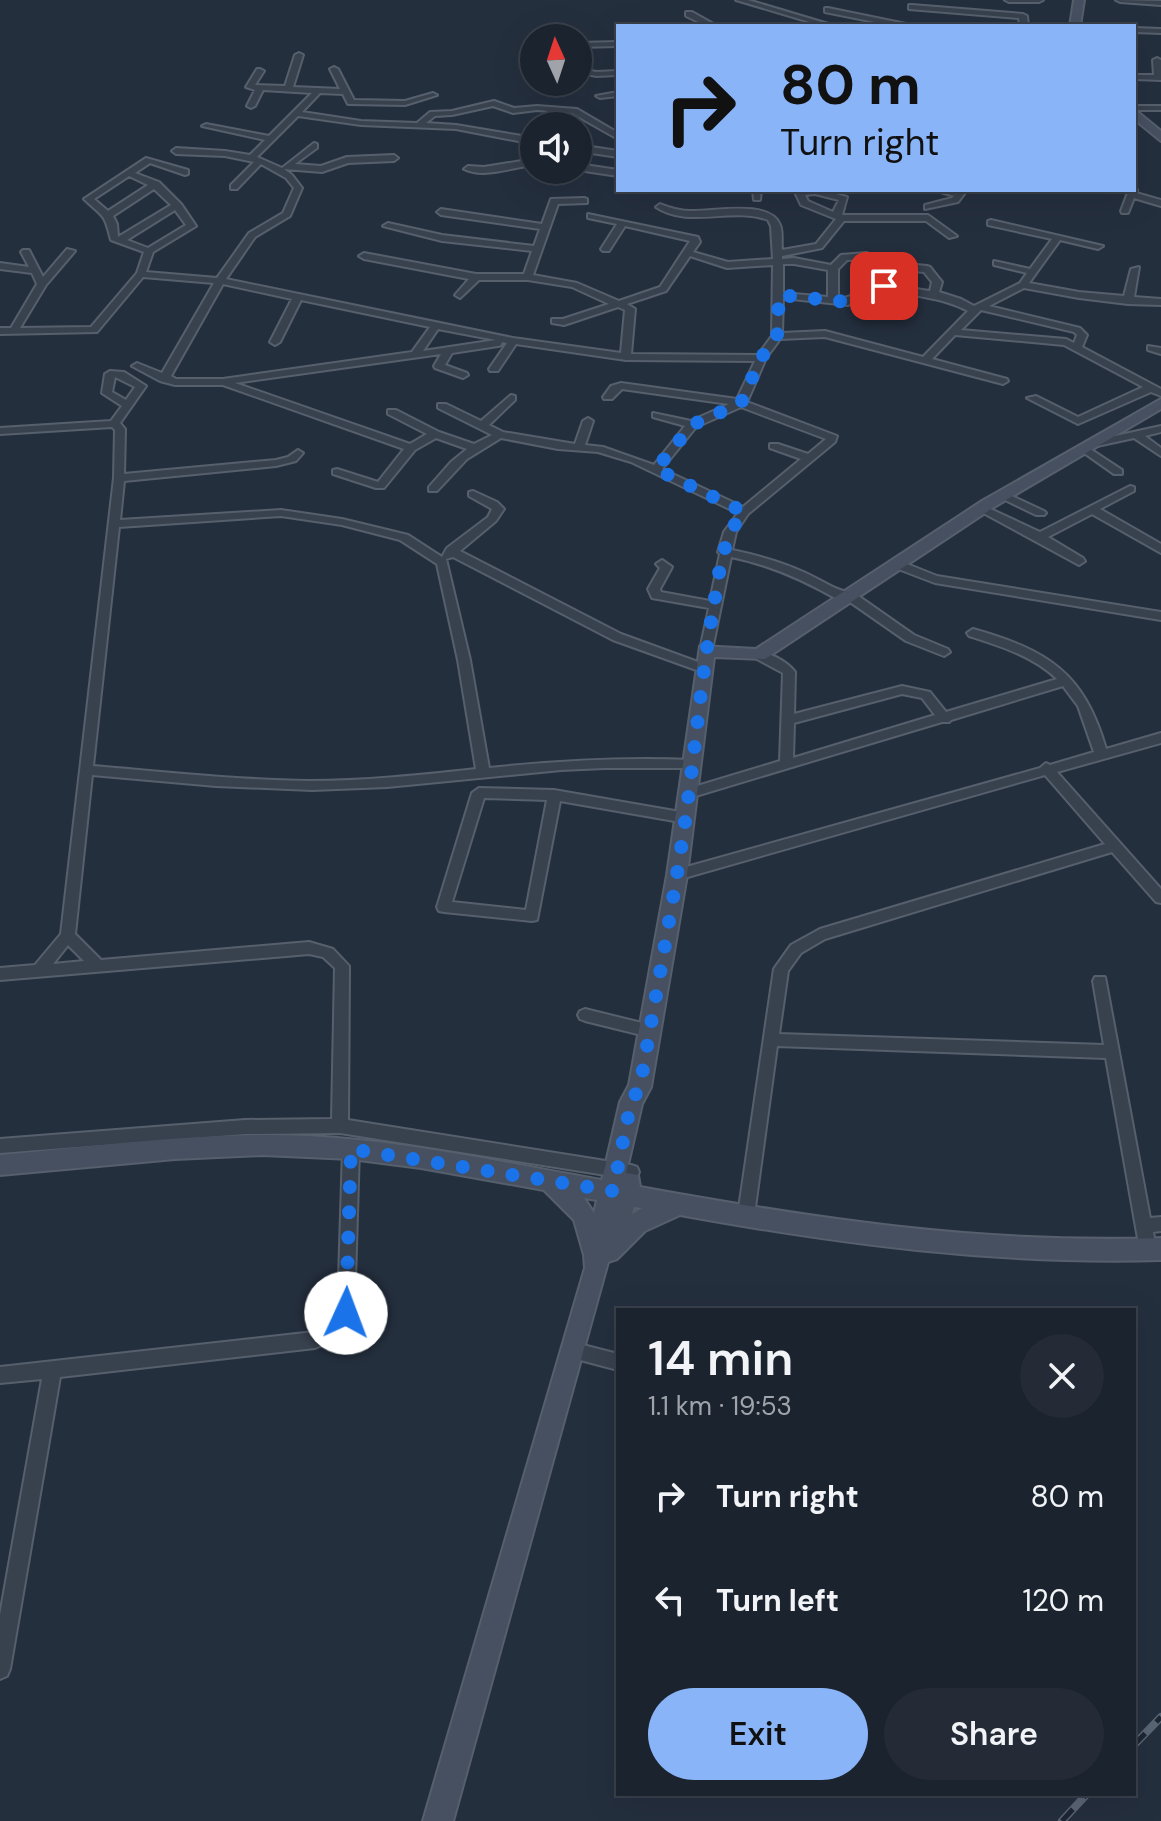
<!DOCTYPE html>
<meta charset="utf-8">
<style>
:root{--surface:#1b232e;--page:#242b36;--text:#f1f3f6;--muted:#a0a4aa;--line:#39404a;--accent:#8ab4f8}
body{margin:0;font-family:"DM Sans",sans-serif;background:var(--page);color:var(--text);height:100vh;display:flex;flex-direction:column;font-size:30px;white-space:nowrap}
*{box-sizing:border-box;margin:0}
p{font-size:26px;color:var(--muted)}
.icon{flex:none;width:44px;height:44px;fill:none;stroke:currentColor;stroke-width:2;stroke-linecap:round;stroke-linejoin:round}
.map{position:relative;flex:1;overflow:hidden}
.details{position:absolute;left:616px;top:1308px;width:520px;height:488px;display:flex;flex-direction:column;background:var(--surface);border-radius:0px;box-shadow:0 8px 32px #0002,0 0 0 2px var(--line)}
.details>*{flex:none}
.banner{position:absolute;left:616px;top:24px;width:520px;height:168px;border-radius:0px;box-shadow:0 8px 32px #0002,0 0 0 2px var(--line);background:#8ab4f8;color:#111;overflow:hidden}
.needle{width:52px;rotate:357deg}
.fabs{position:absolute;left:520px;top:24px;display:grid;gap:16px}
.fabs a{display:grid;place-items:center;width:72px;height:72px;border-radius:50%;background:var(--surface);box-shadow:0 8px 32px #0002,0 0 0 2px var(--line);font-size:40px}
.pin{position:absolute;display:grid;place-items:center;width:68px;height:68px;color:#fff;margin:-34px;border-radius:16px;box-shadow:0 4px 12px #0006}
.me{position:absolute;width:88px;margin:-44px;rotate:2deg;stroke-linejoin:round;filter:drop-shadow(0 0 6px #0008)}
.turn{display:flex;align-items:center;gap:28px;height:168px;padding:0 32px;font-size:36px}
.turn .icon{width:104px;height:104px;stroke-width:2.5}
.turn b{display:block;font-size:56px;line-height:68px}
.round{display:grid;place-items:center;flex:none;width:84px;height:84px;border-radius:42px;background:var(--page)}
.headline{display:flex;align-items:center;justify-content:space-between;height:136px;padding:0 32px}
h1{font-size:48px;font-weight:600;line-height:60px}
.button{display:flex;gap:16px;margin-top:auto;padding:16px 32px}
.button a{flex:1;height:92px;border-radius:48px;background:var(--accent);color:#111;font-size:32px;font-weight:600;line-height:92px;text-align:center}
.button a+a{background:var(--page);color:var(--text)}
ul{padding:0;list-style:none}
li{display:flex;align-items:center;gap:24px;height:104px;padding:0 32px}
li div{flex:1}
li b{display:block;font-size:30px}
li em{font-style:normal}
.map>svg:first-child{display:block}
.lines{fill:none;stroke-linecap:round;stroke-linejoin:round}
.minor-casing{stroke:#565f6c;stroke-width:4}
.secondary-casing{stroke:#565f6c;stroke-width:4}
.minor{fill:#38414e;fill-rule:evenodd}
.secondary{fill:#465061;fill-rule:evenodd}
.rail-casing{stroke:#5a6575;stroke-width:8}
.rail{stroke:#1d2633;stroke-width:5;stroke-dasharray:16;stroke-linecap:butt}
.route{stroke:#1a73e8;stroke-width:14;stroke-dasharray:0 25.2}
</style>
<div class="map">
<svg width="1161" height="1821" viewBox="0 0 1161 1821">
<rect width="100%" height="100%" fill="#242f3e"/>
<g class="lines">
<g class="minor-casing">
<g id="minor">
<polygon points="736,0 748,0 835,26 823,26"/>
<polygon points="1005,0 1043,0 1039,2 1009,2"/>
<polygon points="1116,0 1161,1 1161,5 1120,2"/>
<polygon points="912,5 1023,14 1027,16 1028,26 1020,26 1019,18 909,9 909,5"/>
<polygon points="828,8 906,24 910,26 895,26 825,12 825,8"/>
<polygon points="686,12 692,12 717,26 707,26 686,16"/>
<polygon points="1134,28 1161,29 1161,33 1134,32"/>
<polygon points="618,42 618,46 578,47 578,43"/>
<path d="M 299,53 L 303,55 L 293,87 L 340,89 L 330,69 L 334,67 L 338,69 L 354,100 L 405,101 L 433,93 L 437,95 L 405,105 L 351,104 L 348,104 L 343,94 L 320,93 L 302,112 L 361,121 L 417,123 L 430,112 L 452,111 L 494,101 L 514,108 L 537,106 L 577,109 L 618,133 L 618,139 L 572,113 L 537,110 L 513,113 L 493,106 L 452,115 L 435,116 L 426,123 L 456,125 L 534,138 L 534,144 L 456,129 L 361,125 L 298,116 L 257,157 L 282,168 L 314,143 L 317,144 L 317,148 L 295,164 L 321,166 L 347,157 L 394,155 L 398,158 L 394,161 L 348,163 L 322,172 L 284,169 L 292,175 L 302,188 L 290,216 L 255,237 L 226,279 L 513,338 L 621,353 L 625,310 L 618,307 L 564,325 L 552,323 L 552,319 L 563,319 L 609,304 L 572,287 L 528,280 L 479,280 L 460,298 L 455,295 L 469,279 L 364,259 L 359,256 L 364,253 L 476,274 L 524,274 L 532,251 L 442,241 L 383,226 L 388,223 L 442,235 L 534,246 L 540,229 L 441,215 L 437,212 L 441,209 L 542,224 L 551,199 L 584,198 L 587,199 L 587,203 L 558,204 L 533,275 L 577,283 L 619,301 L 660,287 L 690,241 L 625,226 L 609,251 L 603,251 L 601,249 L 617,224 L 588,218 L 588,214 L 698,237 L 700,242 L 693,252 L 728,262 L 773,259 L 771,226 L 768,220 C 732,206 689,229 656,207 L 660,204 C 670,208 680,211 691,211 C 712,212 770,199 780,225 C 783,232 781,242 782,250 L 816,244 L 836,219 L 801,205 L 794,190 L 821,190 L 847,197 L 842,215 L 928,215 L 957,236 L 949,238 L 926,221 L 844,221 L 822,248 L 782,256 L 782,259 L 794,258 L 831,265 L 841,255 L 867,253 L 885,262 L 927,266 L 930,267 L 942,282 L 939,292 L 961,299 L 974,306 L 1020,283 L 1027,273 L 994,265 L 994,261 L 1030,269 L 1052,239 L 988,225 L 988,221 L 991,220 L 1103,246 L 1098,249 L 1060,240 L 1029,283 L 1079,292 L 1124,296 L 1131,269 L 1139,267 L 1134,297 L 1161,299 L 1161,305 L 1128,304 L 1079,298 L 1024,288 L 989,306 L 1080,328 L 1087,335 L 1082,347 L 1161,389 L 1161,396 L 1151,392 L 1078,424 L 1027,398 L 1036,396 L 1078,417 L 1143,387 L 1064,345 L 955,335 L 932,359 L 1007,379 L 1008,381 L 1003,384 L 825,337 L 780,339 L 766,358 L 747,402 L 837,436 L 835,442 L 748,514 L 736,532 L 732,550 C 756,555 779,561 801,571 C 819,578 836,592 854,593 L 914,635 L 948,649 L 950,652 L 944,656 L 906,641 L 850,602 L 842,602 C 806,581 771,565 731,557 L 712,650 L 706,654 L 700,650 L 709,608 L 652,598 L 648,589 L 660,568 L 656,564 L 662,560 L 672,567 L 660,589 L 661,592 L 710,601 L 720,554 L 718,552 L 724,532 L 738,513 L 631,462 L 598,452 L 558,449 L 501,438 L 467,459 L 437,491 L 429,491 L 429,487 L 451,462 L 467,449 L 436,438 L 415,450 L 384,488 L 376,488 L 333,474 L 333,470 L 337,469 L 378,482 L 404,449 L 223,385 L 175,385 L 160,381 L 132,366 L 137,363 L 162,373 L 214,283 L 143,277 L 97,332 L 0,334 L 0,328 L 11,328 L 37,284 L 32,273 L 0,269 L 0,263 L 29,267 L 21,252 L 23,250 L 29,250 L 43,277 L 67,249 L 75,251 L 46,285 L 20,328 L 91,327 L 137,273 L 144,252 L 111,240 C 104,212 104,218 84,199 L 146,158 L 188,170 L 188,174 L 185,175 L 150,163 L 135,173 L 159,182 L 181,204 L 196,226 L 153,252 L 146,272 L 217,278 L 249,233 L 283,213 L 294,188 L 286,178 L 261,164 L 237,189 L 231,189 L 231,185 L 254,162 L 225,156 L 176,154 L 172,151 L 176,148 L 225,151 L 250,155 L 265,140 L 202,126 L 206,124 L 269,136 L 312,93 L 263,90 L 255,106 L 251,108 L 247,106 L 255,90 L 246,87 L 257,69 L 260,69 L 264,71 L 255,85 L 285,86 L 295,55 ZM 129,176 L 148,185 L 108,211 L 94,199 ZM 154,189 L 171,205 L 118,237 L 117,224 L 113,216 ZM 815,194 L 839,200 L 833,212 L 808,201 L 805,195 ZM 175,210 L 186,225 L 148,248 L 127,240 ZM 690,256 L 727,268 L 773,265 L 772,336 L 758,355 L 631,354 L 635,309 L 627,304 L 666,291 ZM 865,259 L 883,268 L 924,272 L 932,282 L 930,291 C 911,290 892,280 873,284 C 859,287 852,300 838,298 L 838,269 L 847,260 ZM 783,264 L 794,264 L 828,270 L 828,297 L 783,293 ZM 223,284 L 292,299 L 270,342 L 275,345 L 280,342 L 301,300 L 430,327 L 412,352 L 223,379 L 176,379 L 171,376 ZM 891,289 C 917,298 943,297 968,311 L 923,357 L 825,331 L 782,333 L 783,298 L 848,305 L 875,290 ZM 981,310 L 1074,332 L 1077,335 L 1074,343 L 1066,339 L 961,330 ZM 438,329 L 496,340 L 423,351 ZM 502,342 L 507,343 L 489,369 L 490,371 L 498,371 L 516,344 L 626,360 L 755,361 L 737,399 L 621,383 L 611,386 L 603,397 L 604,399 L 612,399 L 622,389 L 729,404 L 691,421 L 653,413 L 653,417 L 685,426 L 654,465 L 603,447 L 585,445 L 593,421 L 588,418 L 583,421 L 575,444 L 503,432 L 489,425 L 515,400 L 515,396 L 511,395 L 481,421 L 446,404 L 438,404 L 438,408 L 492,435 L 474,444 L 439,432 L 396,410 L 388,410 L 388,414 L 427,434 L 410,444 L 235,383 L 441,354 L 434,366 L 435,368 L 463,378 L 468,375 L 467,373 L 445,365 L 452,353 L 498,346 L 501,345 ZM 741,407 L 826,439 L 808,454 L 778,444 L 770,444 L 770,448 L 801,459 L 743,507 L 662,469 L 696,427 Z"/>
<polygon points="1157,58 1161,60 1161,80 1134,79 1134,75 1154,75 1153,60"/>
<polygon points="578,68 596,72 618,71 618,75 596,76 578,72"/>
<polygon points="618,92 618,96 600,98 596,96"/>
<rect x="1134" y="106" width="27" height="4"/>
<polygon points="578,145 618,151 618,157 578,151"/>
<path d="M 534,159 L 534,165 C 512,167 484,179 464,169 L 468,166 L 484,167 Z"/>
<polygon points="578,164 618,170 618,176 578,170"/>
<polygon points="1134,188 1137,190 1136,193 1161,200 1161,206 1134,198 1128,213 1122,213 1121,211 1129,190 1134,190"/>
<polygon points="753,190 761,190 760,200 754,200"/>
<polygon points="934,190 967,190 958,202 925,209 925,205 952,198 954,196"/>
<polygon points="1148,346 1161,348 1161,354 1148,350"/>
<path d="M 110,371 L 124,372 L 146,386 L 120,423 L 125,429 L 124,474 L 276,460 L 288,457 L 298,450 L 303,453 L 296,461 L 276,466 L 124,481 L 120,520 L 281,510 L 342,519 L 408,535 L 442,557 L 447,548 L 488,517 L 492,509 L 469,496 L 469,492 L 473,491 L 497,502 L 504,509 L 496,521 L 460,551 L 621,634 L 706,665 L 708,668 L 702,672 L 613,640 L 453,557 L 446,559 L 470,660 L 489,768 C 556,761 623,757 691,760 L 696,762 L 697,765 L 696,768 L 604,768 L 561,770 L 387,787 L 312,790 L 216,786 L 92,775 L 75,934 L 101,960 L 309,942 L 333,949 L 349,966 L 348,1120 L 631,1165 L 637,1167 L 639,1172 L 637,1177 L 631,1179 L 340,1133 L 245,1134 L 0,1153 L 0,1139 L 245,1120 L 332,1119 L 335,968 L 323,957 L 309,954 L 0,980 L 0,968 L 35,965 L 61,934 L 114,478 L 115,430 L 112,427 L 0,434 L 0,428 L 111,421 L 122,406 L 102,393 L 105,374 ZM 115,377 L 135,387 L 126,400 L 112,392 ZM 281,516 L 342,525 L 400,540 L 437,564 L 458,660 L 476,769 C 421,775 365,781 309,781 C 237,780 165,772 93,766 L 119,527 ZM 68,945 L 84,961 L 53,964 Z"/>
<polygon points="1161,426 1161,432 1145,436 1161,448 1161,456 1134,438 1097,446 1092,443 1097,440"/>
<polygon points="1084,445 1122,470 1122,474 1114,474 1080,450 1080,446"/>
<polygon points="1130,486 1134,487 1134,491 1100,509 1161,544 1161,553 1092,514 1048,537 1083,558 1085,561 1079,565 976,509 978,507 986,507 1040,532"/>
<polygon points="1003,492 1044,511 1046,513 1044,515 1036,515 999,497 998,495"/>
<polygon points="897,560 937,576 1161,612 1161,620 935,583 893,567 893,561"/>
<path d="M 973,629 C 1047,650 1084,672 1106,749 L 1161,733 L 1161,743 L 1057,772 L 1161,889 L 1161,903 L 1156,902 L 1112,852 L 825,939 L 801,953 L 788,971 L 779,1034 L 1104,1045 L 1093,981 L 1095,977 L 1105,977 L 1150,1218 L 1161,1217 L 1161,1231 L 1153,1232 L 1156,1250 L 1154,1255 L 1148,1258 L 1142,1255 L 1140,1250 L 1106,1058 L 777,1046 L 754,1215 L 752,1220 L 746,1222 L 740,1220 L 738,1215 L 774,969 L 791,945 L 820,929 L 1105,844 L 1045,775 L 677,880 L 672,879 L 670,875 L 672,871 L 1040,768 L 1046,763 L 1050,765 L 1094,752 L 1078,706 L 1063,686 L 951,720 L 949,722 L 942,722 L 689,798 L 682,793 L 684,790 L 780,761 L 783,673 L 755,658 L 753,655 L 755,652 C 768,651 787,661 795,672 L 794,714 L 902,686 L 930,692 L 946,712 L 1057,679 C 1033,656 1000,646 969,636 L 967,633 ZM 902,694 L 922,698 L 935,715 L 793,758 L 794,723 Z"/>
<path d="M 479,788 L 554,790 L 686,813 L 693,818 L 686,823 L 560,801 L 537,920 L 532,921 L 444,912 L 439,911 L 437,907 L 472,793 ZM 484,798 L 547,800 L 526,910 L 452,902 Z"/>
<polygon points="585,1009 650,1025 655,1027 657,1031 655,1035 650,1037 585,1021 580,1019 578,1015 580,1011"/>
<polygon points="351,1142 357,1144 359,1149 354,1313 343,1336 315,1348 60,1377 10,1669 7,1676 0,1679 0,1615 42,1379 0,1383 0,1367 314,1332 331,1324 338,1312 343,1149 345,1144"/>
<polygon points="575,1343 618,1354 618,1370 569,1357 566,1351 569,1345"/>
</g>
</g>
<g class="secondary-casing">
<g id="secondary">
<polygon points="1074,0 1084,0 1080,26 1070,26"/>
<polygon points="1134,109 1161,131 1161,141 1134,119"/>
<path d="M 1161,399 L 1161,409 L 994,507 L 765,659 L 714,657 L 687,875 L 651,1087 L 642,1104 L 626,1173 L 638,1175 L 640,1187 C 816,1219 981,1244 1161,1238 L 1161,1260 C 998,1265 840,1244 680,1215 L 645,1231 L 617,1259 L 608,1262 L 453,1821 L 423,1821 L 585,1268 L 584,1255 L 574,1220 L 544,1190 L 421,1168 L 351,1159 L 263,1155 L 175,1159 L 0,1175 L 0,1155 C 102,1146 205,1131 308,1136 C 407,1141 505,1163 602,1180 L 620,1102 L 629,1085 L 667,875 L 700,646 L 756,649 L 982,501 ZM 584,1198 L 597,1200 L 594,1213 ZM 634,1207 L 642,1208 L 632,1214 Z"/>
</g>
</g>
<use href="#minor" class="minor"/>
<use href="#secondary" class="secondary"/>
<g class="rail-casing">
<g id="rail">
<polyline points="1134,1745 1161,1717"/>
<polyline points="1062,1821 1087,1794"/>
</g>
</g>
<use href="#rail" class="rail"/>
</g>
<g class="lines">
<path class="route" d="M 346,1313 L 351,1149 L 613,1191 L 631,1102 L 640,1087 C 655,999 672,911 685,822 C 695,751 701,680 713,610 C 719,577 721,538 744,512 L 656,469 L 692,425 L 741,403 L 761,358 L 777,336 L 779,295 L 848,302 L 868,289 L 884,286"/>
</g>
</svg>
<div class="fabs">
<a><svg class="needle" viewBox="-14 -14 28 28"><path d="M0-13l5 13h-10z" fill="#e53935"/><path d="M0 13l5-13h-10z" fill="#a0a4aa"/></svg></a>
<a><svg class="icon" aria-label="sound" viewBox="0 0 24 24"><path d="M4 9h4l5-4v14l-5-4H4zM17 9q2 3 0 6"/></svg></a>
</div>
<div class="pin" style="left:884px;top:286px;background:#d93025"><svg class="icon" aria-label="arrive" viewBox="0 0 24 24"><path d="M6 21V4h12l-3 4 3 4H6"/></svg></div>
<svg class="me" style="left:346px;top:1313px" viewBox="-20 -20 40 40"><circle r="19" fill="#fff"/><path d="M0-13L10 11 0 6-10 11z" fill="#1a73e8"/></svg>
<div class="banner">
<div class="turn"><svg class="icon" aria-label="right" viewBox="0 0 24 24"><path d="M7 20v-9h11M14 6l5 5-5 5"/></svg><div><b>80 m</b>Turn right</div></div>
</div>
<section class="details">
<div class="headline"><div><h1>14 min</h1><p>1.1 km · 19:53</p></div><a class="round"><svg class="icon" aria-label="close" viewBox="0 0 24 24"><path d="M6 6l12 12M18 6L6 18"/></svg></a></div>
<ul>
<li><svg class="icon" aria-label="right" viewBox="0 0 24 24"><path d="M7 20v-9h11M14 6l5 5-5 5"/></svg><div><b>Turn right</b></div><em>80 m</em></li>
<li><svg class="icon" aria-label="left" viewBox="0 0 24 24"><path d="M17 20v-9H6M10 6l-5 5 5 5"/></svg><div><b>Turn left</b></div><em>120 m</em></li>
</ul>
<div class="button"><a>Exit</a><a>Share</a></div>
</section>
</div>
